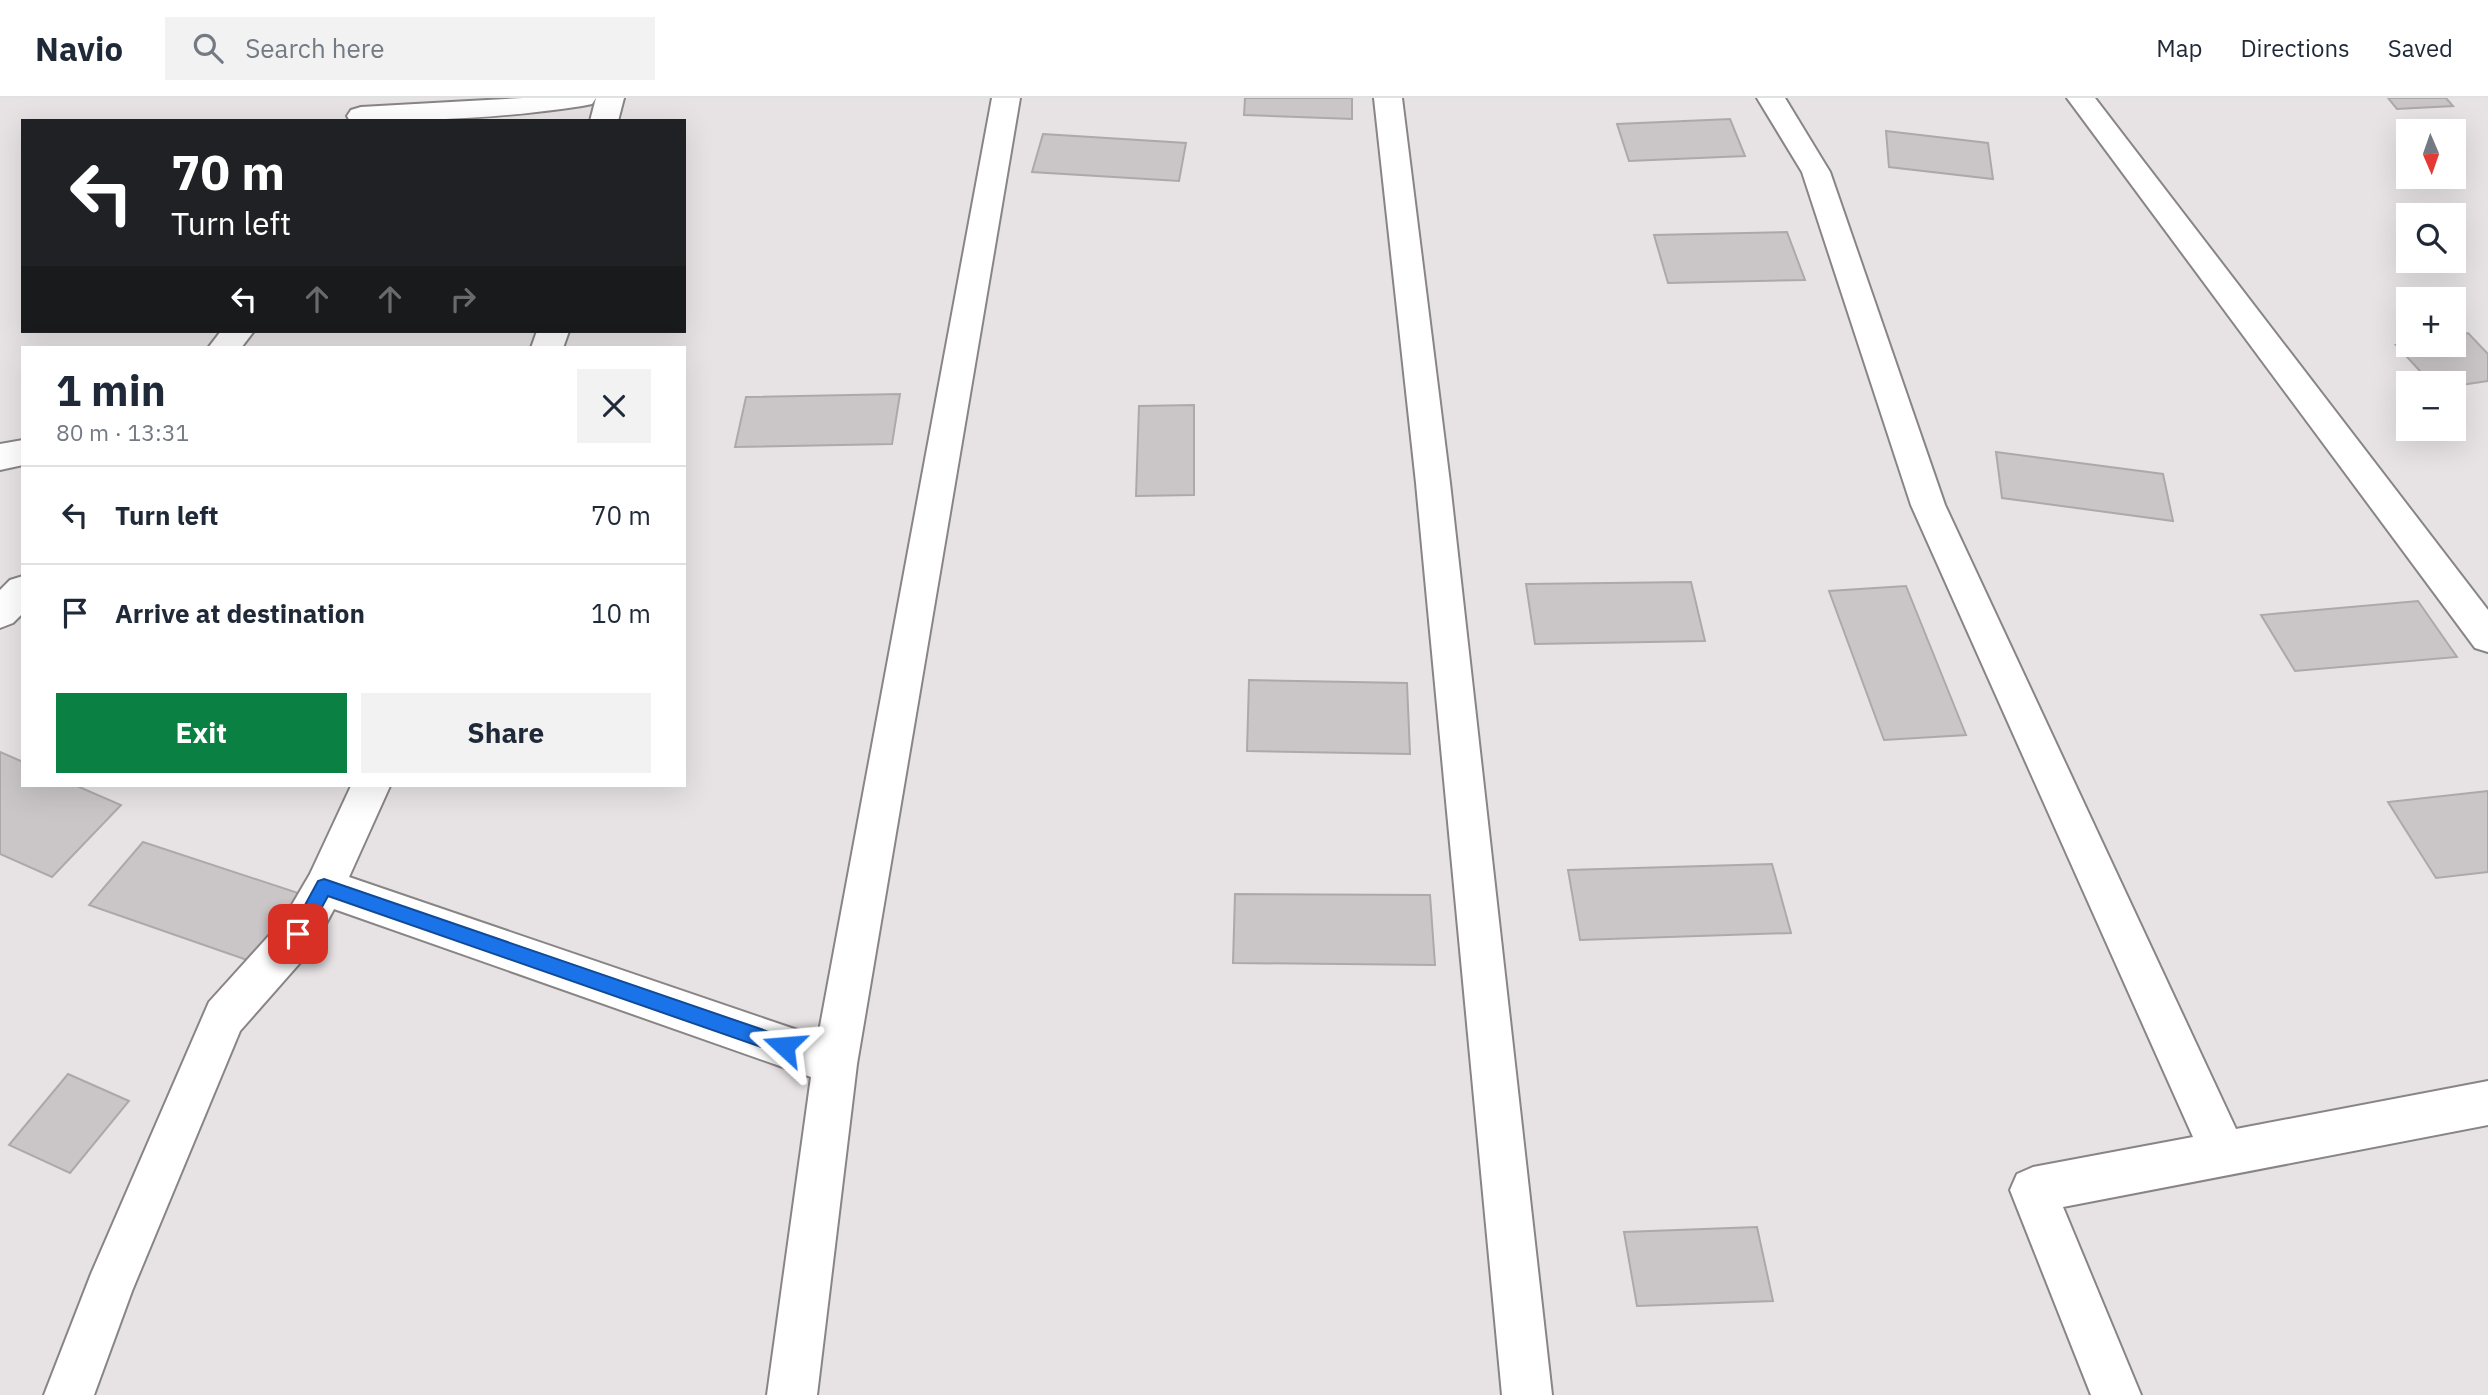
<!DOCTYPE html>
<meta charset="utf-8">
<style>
:root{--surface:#fff;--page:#f2f2f3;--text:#1f2937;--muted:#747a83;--line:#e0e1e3;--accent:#0b8043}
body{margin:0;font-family:"IBM Plex Sans",sans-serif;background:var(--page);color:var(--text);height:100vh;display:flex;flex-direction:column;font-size:26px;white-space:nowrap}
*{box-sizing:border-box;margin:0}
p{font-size:23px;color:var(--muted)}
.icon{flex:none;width:38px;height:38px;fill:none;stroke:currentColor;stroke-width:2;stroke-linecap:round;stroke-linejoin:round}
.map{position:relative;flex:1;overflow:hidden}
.details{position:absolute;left:21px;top:248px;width:665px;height:441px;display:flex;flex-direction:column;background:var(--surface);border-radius:0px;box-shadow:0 7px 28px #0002}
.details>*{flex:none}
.top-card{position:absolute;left:21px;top:21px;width:665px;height:214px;border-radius:0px;box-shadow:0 7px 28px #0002;background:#202124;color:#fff;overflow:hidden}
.needle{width:46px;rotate:178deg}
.tools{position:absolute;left:2396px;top:21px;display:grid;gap:14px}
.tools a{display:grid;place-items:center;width:70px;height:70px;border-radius:0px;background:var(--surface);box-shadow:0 7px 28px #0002;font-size:35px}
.pin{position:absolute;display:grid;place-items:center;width:60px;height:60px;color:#fff;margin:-30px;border-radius:14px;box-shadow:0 4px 10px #0006}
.me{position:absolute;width:77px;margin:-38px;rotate:289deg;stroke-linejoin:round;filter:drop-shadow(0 0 5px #0008)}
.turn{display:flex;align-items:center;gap:24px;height:147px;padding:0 35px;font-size:32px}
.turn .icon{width:91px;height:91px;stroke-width:2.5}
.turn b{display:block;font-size:49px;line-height:60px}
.lanes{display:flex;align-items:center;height:66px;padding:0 35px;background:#0003;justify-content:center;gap:35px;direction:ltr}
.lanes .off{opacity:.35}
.round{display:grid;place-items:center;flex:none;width:74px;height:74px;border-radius:0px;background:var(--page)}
.head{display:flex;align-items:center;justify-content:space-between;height:119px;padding:0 35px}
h1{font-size:42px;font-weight:700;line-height:52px}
.button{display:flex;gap:14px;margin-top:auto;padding:14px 35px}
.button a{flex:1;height:80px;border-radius:0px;background:var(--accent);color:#fff;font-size:28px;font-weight:700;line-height:80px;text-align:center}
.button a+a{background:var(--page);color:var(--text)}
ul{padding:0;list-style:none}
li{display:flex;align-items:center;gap:21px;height:98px;padding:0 35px;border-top:2px solid var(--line)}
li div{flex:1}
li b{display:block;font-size:26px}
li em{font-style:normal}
header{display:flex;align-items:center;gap:42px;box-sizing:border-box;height:98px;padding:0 35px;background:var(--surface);border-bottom:2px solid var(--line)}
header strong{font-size:33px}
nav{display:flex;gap:38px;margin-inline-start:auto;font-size:24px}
.search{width:490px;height:63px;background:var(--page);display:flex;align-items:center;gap:18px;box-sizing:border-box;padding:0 24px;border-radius:0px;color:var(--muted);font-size:26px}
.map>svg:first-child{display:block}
.building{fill:#cac6c7;stroke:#ada9aa;stroke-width:2}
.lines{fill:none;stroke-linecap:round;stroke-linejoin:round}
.minor-casing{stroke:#898585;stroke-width:4}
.minor{fill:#fff;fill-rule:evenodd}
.route{fill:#1a73e8;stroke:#114b97;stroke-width:2}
</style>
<header>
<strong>Navio</strong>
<div class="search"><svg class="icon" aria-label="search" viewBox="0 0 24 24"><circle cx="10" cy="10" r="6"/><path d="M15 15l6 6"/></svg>Search here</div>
<nav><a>Map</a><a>Directions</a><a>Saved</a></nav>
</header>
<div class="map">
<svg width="2488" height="1297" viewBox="0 0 2488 1297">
<rect width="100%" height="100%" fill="#e7e3e4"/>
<g class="building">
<polygon points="1245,0 1352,0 1352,21 1244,17"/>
<polygon points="2388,0 2446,0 2453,8 2397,11"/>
<polygon points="1730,21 1745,58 1629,63 1617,26"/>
<polygon points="1886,33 1988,45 1993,81 1889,69"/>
<polygon points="1043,36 1186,45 1179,83 1032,74"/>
<polygon points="1787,134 1805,182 1668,185 1654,137"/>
<polygon points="2468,235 2488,256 2488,283 2454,288 2454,285 2431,285 2396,247 2454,247 2454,238"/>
<polygon points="900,296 892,346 735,349 746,299"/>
<polygon points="1194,307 1194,397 1136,398 1139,308"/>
<polygon points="1996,354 2163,376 2173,423 2002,400"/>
<polygon points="1691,484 1705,543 1535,546 1526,486"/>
<polygon points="1906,488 1966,637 1884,642 1829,493"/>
<polygon points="2418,503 2457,559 2295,573 2261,517"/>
<polygon points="1249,582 1407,585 1410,656 1247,653"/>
<polygon points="0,654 23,664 23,688 77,688 121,707 52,779 0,756"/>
<polygon points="2488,693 2488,774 2436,780 2388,704"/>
<polygon points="143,744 301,796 250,863 89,807"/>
<polygon points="1772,766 1791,835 1580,842 1568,772"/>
<polygon points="1235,796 1430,797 1435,867 1233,865"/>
<polygon points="68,976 129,1003 70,1075 9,1047"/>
<polygon points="1757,1129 1773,1203 1637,1208 1624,1134"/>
</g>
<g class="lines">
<g class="minor-casing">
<g id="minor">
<path d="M 523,0 L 596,0 L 592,6 L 582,8 C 504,20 429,23 350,23 L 347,18 L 351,12 L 361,9 Z"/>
<polygon points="596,0 624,0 618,23 590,23"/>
<polygon points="992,0 1020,0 857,966 817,1297 767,1297 811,979 334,811 313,850 240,933 132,1193 94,1297 44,1297 91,1176 209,904 283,822 310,776 351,688 390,688 349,779 818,939"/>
<polygon points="1374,0 1402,0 1450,385 1552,1297 1502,1297 1416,385"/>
<polygon points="1757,0 1785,0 1830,74 1945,407 2236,1031 2488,983 2488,1027 2063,1109 2141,1297 2091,1297 2010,1092 2017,1076 2033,1069 2193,1039 1911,407 1802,74"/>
<polygon points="2067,0 2095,0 2488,512 2488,554 2475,550"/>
<polygon points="221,233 254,233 241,250 208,250"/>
<polygon points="537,233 569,233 563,250 531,250"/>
<polygon points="23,342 23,367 0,372 0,346"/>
<polygon points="23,478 23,515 13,525 0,530 0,492 10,482"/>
</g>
</g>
<use href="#minor" class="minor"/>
</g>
<polygon class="route" points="324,781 784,939 791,942 793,948 791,954 784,957 328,798 304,842 298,844 292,842 289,836 292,831 318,783"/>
</svg>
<div class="tools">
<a><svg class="needle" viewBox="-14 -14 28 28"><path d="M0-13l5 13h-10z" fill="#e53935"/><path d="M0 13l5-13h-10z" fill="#747a83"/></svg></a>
<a><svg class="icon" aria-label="search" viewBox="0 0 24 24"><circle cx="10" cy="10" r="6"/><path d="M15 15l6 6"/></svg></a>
<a>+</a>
<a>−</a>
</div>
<div class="pin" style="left:298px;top:836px;background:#d93025"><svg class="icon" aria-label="arrive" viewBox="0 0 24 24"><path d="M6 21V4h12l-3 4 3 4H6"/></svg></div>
<svg class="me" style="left:784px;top:948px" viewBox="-20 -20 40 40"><path d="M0-17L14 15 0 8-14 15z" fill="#1a73e8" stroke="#fff" stroke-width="4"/></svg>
<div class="top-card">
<div class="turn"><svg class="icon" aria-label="left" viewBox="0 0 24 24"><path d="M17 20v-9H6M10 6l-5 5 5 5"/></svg><div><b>70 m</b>Turn left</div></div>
<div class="lanes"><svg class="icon" aria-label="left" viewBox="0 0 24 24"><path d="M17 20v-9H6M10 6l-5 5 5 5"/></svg><svg class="icon off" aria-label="ahead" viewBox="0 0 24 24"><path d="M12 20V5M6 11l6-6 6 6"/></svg><svg class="icon off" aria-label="ahead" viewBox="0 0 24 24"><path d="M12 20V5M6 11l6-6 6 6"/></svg><svg class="icon off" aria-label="right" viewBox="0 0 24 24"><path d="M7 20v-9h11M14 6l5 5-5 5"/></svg></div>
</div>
<section class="details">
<div class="head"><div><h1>1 min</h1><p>80 m · 13:31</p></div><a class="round"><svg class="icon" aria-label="close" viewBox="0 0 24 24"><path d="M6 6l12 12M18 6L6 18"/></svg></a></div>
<ul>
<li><svg class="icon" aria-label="left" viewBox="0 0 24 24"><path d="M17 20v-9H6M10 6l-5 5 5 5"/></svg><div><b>Turn left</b></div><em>70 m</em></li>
<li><svg class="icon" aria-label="arrive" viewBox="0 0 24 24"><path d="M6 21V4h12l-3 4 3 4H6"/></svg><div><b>Arrive at destination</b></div><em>10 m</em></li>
</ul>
<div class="button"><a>Exit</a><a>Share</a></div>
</section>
</div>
